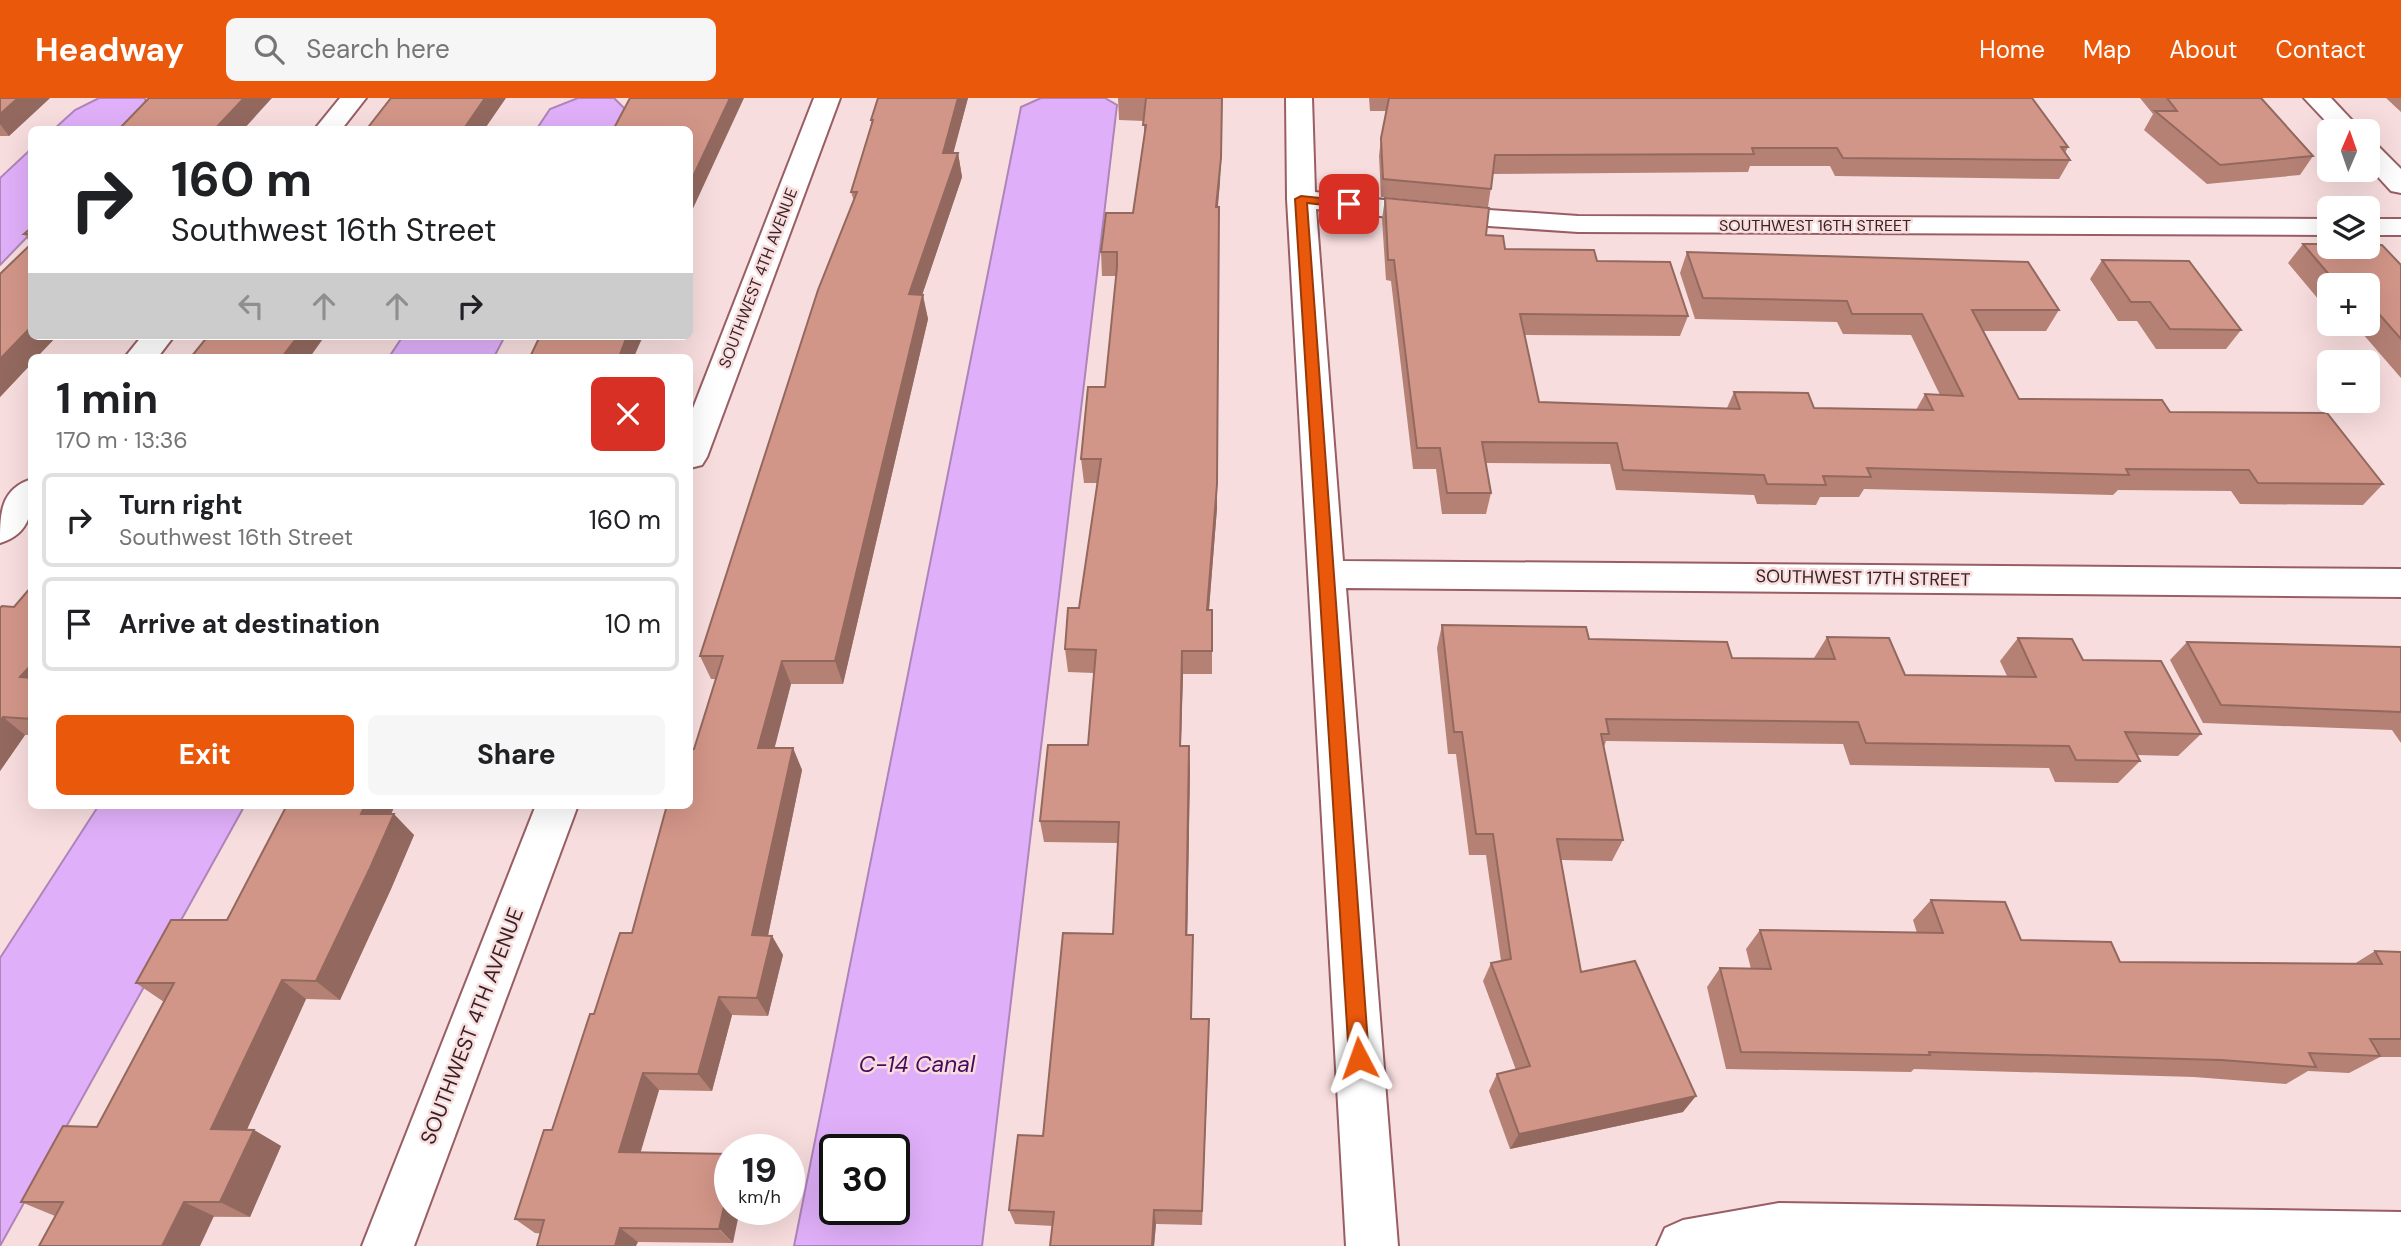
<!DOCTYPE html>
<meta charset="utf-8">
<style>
:root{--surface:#fff;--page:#f6f6f6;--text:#202124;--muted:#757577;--line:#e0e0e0;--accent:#ea580c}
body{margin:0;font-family:"DM Sans",sans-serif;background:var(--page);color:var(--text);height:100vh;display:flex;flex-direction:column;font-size:26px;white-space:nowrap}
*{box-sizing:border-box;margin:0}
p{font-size:23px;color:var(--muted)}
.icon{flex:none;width:38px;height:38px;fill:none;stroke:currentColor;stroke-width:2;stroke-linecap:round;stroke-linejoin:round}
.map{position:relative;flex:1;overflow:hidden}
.panel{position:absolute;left:28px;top:256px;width:665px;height:455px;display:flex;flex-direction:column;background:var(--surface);border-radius:10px;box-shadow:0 7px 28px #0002}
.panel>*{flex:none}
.guide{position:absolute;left:28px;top:28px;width:665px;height:214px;border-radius:10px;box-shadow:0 7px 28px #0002;background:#fff;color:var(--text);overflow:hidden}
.needle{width:46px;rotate:2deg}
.fabs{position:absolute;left:2317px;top:21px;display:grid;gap:14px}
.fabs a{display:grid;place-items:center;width:63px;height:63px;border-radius:10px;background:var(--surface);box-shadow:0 7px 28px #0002;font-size:35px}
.speed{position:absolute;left:714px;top:1036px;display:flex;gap:14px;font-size:35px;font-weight:700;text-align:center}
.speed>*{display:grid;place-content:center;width:91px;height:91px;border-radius:50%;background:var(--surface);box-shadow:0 7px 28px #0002;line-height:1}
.speed small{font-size:18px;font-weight:400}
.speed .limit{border:4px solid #111;border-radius:10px;background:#fff;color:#111}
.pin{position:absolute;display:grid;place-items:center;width:60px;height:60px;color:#fff;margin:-30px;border-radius:14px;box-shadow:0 4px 10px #0006}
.me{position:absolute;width:77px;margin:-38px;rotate:356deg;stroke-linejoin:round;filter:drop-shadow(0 0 5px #0008)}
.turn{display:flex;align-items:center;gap:24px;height:147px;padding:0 28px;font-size:32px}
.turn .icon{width:91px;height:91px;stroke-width:2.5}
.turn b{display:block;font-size:49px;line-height:60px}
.lanes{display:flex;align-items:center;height:66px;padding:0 28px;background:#0003;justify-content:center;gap:35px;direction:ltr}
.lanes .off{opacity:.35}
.round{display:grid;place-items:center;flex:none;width:74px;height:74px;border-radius:10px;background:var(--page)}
.overview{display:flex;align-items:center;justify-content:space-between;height:119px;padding:0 28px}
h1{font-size:42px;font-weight:700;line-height:52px}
.button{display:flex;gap:14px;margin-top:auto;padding:14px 28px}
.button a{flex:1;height:80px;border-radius:10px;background:var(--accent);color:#fff;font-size:28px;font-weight:700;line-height:80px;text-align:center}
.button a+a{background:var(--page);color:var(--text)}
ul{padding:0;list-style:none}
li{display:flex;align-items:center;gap:21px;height:94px;margin:0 14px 10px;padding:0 14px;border:4px solid var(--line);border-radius:10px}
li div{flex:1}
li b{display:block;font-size:26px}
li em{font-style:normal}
header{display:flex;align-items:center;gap:42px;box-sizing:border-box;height:98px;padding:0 35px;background:var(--accent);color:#fff}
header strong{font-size:33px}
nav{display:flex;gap:38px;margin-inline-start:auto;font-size:24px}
.search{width:490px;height:63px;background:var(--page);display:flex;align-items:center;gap:18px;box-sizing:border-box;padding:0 24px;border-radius:10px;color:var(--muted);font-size:26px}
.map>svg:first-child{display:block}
.water{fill:#e0aff9;stroke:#ae84b9;stroke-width:2;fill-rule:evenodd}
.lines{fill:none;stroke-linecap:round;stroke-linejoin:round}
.minor-casing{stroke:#985e63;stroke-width:4}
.minor{fill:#fff;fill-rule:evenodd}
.wall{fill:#b58175}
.shaded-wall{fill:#93695f}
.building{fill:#d29688;stroke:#93695f;stroke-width:2}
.route{fill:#ea580c;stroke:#983908;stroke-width:2}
.labels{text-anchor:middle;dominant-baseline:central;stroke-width:5;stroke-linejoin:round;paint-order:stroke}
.far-street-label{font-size:16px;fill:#392123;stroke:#f8ddde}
.street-label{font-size:18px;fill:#392123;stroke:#f8ddde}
.near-street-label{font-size:21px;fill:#392123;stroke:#f8ddde}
.near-water-label{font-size:23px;font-style:italic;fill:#470a5e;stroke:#f8ddde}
</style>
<header>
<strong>Headway</strong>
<div class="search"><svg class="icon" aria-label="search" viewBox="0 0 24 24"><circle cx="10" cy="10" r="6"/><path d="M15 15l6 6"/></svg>Search here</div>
<nav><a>Home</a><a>Map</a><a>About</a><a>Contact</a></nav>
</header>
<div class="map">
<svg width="2401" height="1148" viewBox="0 0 2401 1148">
<rect width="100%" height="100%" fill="#f8ddde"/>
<g class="water">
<polygon points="99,0 145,0 148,15 132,31 53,32 75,12"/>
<polygon points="578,0 614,0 629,15 620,31 536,32 550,11"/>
<path d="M 1041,0 L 1105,0 L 1117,7 L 982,1148 L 794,1148 L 1021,9 ZM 835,1052 L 894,1052 L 894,1111 L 835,1111 Z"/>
<polygon points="31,51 31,135 0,167 0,80"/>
<polygon points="403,238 505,238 494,259 389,259"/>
<polygon points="99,707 245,707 0,1148 0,860"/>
</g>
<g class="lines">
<g class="minor-casing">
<g id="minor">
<polygon points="340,0 366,0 341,32 314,32"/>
<polygon points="814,0 840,0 707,359 702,367 690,370 690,318"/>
<polygon points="1286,0 1312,0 1315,94 1444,109 1578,118 2329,121 2329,137 1578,134 1444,125 1316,111 1343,463 2401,471 2401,499 1346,490 1398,1148 1346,1148 1287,101"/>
<polygon points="2304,0 2331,0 2362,33 2335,33"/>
<polygon points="2368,45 2377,47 2401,71 2401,95 2391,93 2368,68"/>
<rect x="2368" y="121" width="33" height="16"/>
<polygon points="142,238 174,238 158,259 125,259"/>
<path d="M 32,381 C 32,410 33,435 0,445 C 0,416 0,391 32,381 Z"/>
<polygon points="536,707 578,707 414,1148 362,1148"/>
<polygon points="1779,1105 2401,1114 2401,1148 1657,1148 1665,1130 1683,1122"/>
</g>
</g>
<use href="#minor" class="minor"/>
</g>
<g class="wall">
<polygon points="0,0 50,0 9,38 0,38"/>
<polygon points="878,0 968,0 953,55 958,55 962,79 922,197 928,221 843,586 791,586 774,650 793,650 802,672 768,837 772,838 783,857 768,918 732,917 712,993 659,992 640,1054 733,1145 638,1144 535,1135 515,1121 552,1032 594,916 632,835 694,651 716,581 711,581 700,558 854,103 851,94 872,27 871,22"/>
<polygon points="1118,0 1222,0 1220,84 1218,109 1217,410 1209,512 1212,512 1212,576 1183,576 1181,648 1190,670 1187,837 1193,856 1191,921 1209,939 1202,1127 1156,1126 1154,1148 1050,1148 1053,1128 1015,1126 1009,1112 1043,1038 1113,836 1118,745 1044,744 1040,723 1088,647 1094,575 1068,574 1065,551 1079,510 1097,385 1084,385 1081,361 1105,289 1116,178 1102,178 1101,154 1133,115 1144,41 1144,23 1119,22"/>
<polygon points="1369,0 2032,0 2068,49 2065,55 2070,62 2059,81 1835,78 1830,68 1750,68 1748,74 1493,76 1488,109 1381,99 1379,58 1381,40 1387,13 1370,13"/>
<polygon points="2140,0 2261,0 2313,58 2300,77 2207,86 2144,32 2153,16"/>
<polygon points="2386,0 2401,0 2401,14"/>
<polygon points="1385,100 1486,137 1505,151 1597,163 1688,218 1680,238 1525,237 1539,304 1727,310 1734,294 1814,310 1916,312 1925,296 1940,297 1911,237 1843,236 1837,224 1695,221 1680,175 1687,154 2059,212 2046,233 1983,233 2019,301 2170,314 2383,386 2363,407 2240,406 2231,393 2118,392 2113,397 1864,391 1859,399 1820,399 1816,407 1757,406 1754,397 1616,392 1610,366 1486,365 1491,395 1486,416 1442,416 1436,371 1413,371 1391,183 1386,182 1382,121"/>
<polygon points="32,129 32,238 57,238 37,259 32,259 32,265 0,299 0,176 31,146 24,136"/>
<polygon points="2303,146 2401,167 2401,280 2356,228 2341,228 2339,226 2368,226 2368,187 2329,187 2329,214 2288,165"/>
<polygon points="2102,162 2241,232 2226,251 2156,251 2137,223 2118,223 2090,181"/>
<polygon points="32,488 32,637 25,637 0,673 0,510 14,509"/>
<polygon points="1442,527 1589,541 1732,560 1814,560 1827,539 1905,577 2007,578 2000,563 2018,540 2083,562 2201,636 2178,658 2137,657 2140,663 2118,685 2055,684 2049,670 1850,667 1843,646 1606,643 1604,649 1623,742 1612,763 1561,762 1581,874 1683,1014 1510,1051 1489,993 1497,976 1516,972 1483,883 1491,865 1501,863 1486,757 1469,757 1456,656 1448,656 1437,550"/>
<polygon points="2187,544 2401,549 2401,645 2392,632 2203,625 2170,562"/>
<polygon points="395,707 391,716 414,737 391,791 340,902 306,901 247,1031 254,1032 281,1048 250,1119 55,1118 21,1104 97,1029 164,904 136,885"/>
<polygon points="1931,802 2021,842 2120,864 2354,866 2375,853 2401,854 2401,959 2380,959 2349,975 2308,973 2286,986 2194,979 1914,971 1911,974 1726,971 1707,889 1720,870 1751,871 1746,851 1760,832 1917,835 1913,822"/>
</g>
<g class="shaded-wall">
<polygon points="18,0 50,0 9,38 0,26 0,16"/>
<polygon points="244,0 272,0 243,32 214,32"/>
<polygon points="485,0 506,0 484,32 463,32"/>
<polygon points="730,0 744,0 690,117 690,85"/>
<polygon points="958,0 968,0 947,79 943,55"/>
<polygon points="1222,0 1220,84 1215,133 1216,109"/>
<polygon points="958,55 962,79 914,221 909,196"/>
<polygon points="923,197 928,221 843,586 835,563"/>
<polygon points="32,228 32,238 57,238 37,259 32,259 32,265 0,299 0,261"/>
<polygon points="298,238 325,238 310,259 282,259"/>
<polygon points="627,238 643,238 634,259 619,259"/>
<polygon points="1217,386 1217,410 1207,535 1207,512"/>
<polygon points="1182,553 1183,576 1180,669 1180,648"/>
<polygon points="782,563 791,586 769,672 758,650"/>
<polygon points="32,566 32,589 20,579"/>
<polygon points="3,619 25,637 0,673 0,624"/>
<polygon points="1189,648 1190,670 1187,856 1186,837"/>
<polygon points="793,650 802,672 764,857 752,837"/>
<polygon points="365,707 395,707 382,737 361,716"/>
<polygon points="394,716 414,737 391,791 340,902 316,883"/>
<polygon points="1193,837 1193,856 1191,939 1191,921"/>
<polygon points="772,838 783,857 768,918 757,900"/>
<polygon points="282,882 306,901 240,1047 211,1031"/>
<polygon points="719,899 732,917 712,993 698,976"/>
<polygon points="643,975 659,992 636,1070 619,1054"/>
<polygon points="1696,998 1683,1014 1510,1051 1519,1036"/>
<polygon points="254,1032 281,1048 250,1119 220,1104"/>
<polygon points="730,1082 730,1111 740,1111 733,1145 719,1131"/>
<polygon points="184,1104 214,1118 200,1148 162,1148"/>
<polygon points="1154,1112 1156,1126 1154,1148 1152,1148"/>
<polygon points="620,1130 638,1144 636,1148 615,1148"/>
</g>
<g class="building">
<polygon points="0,0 18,0 0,16"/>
<polygon points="149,0 244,0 214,32 118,32"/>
<polygon points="391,0 485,0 463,32 366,32"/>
<polygon points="630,0 730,0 690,85 690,32 613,32"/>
<polygon points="878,0 958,0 943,55 958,55 909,196 923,197 835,563 782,563 758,650 793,650 752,837 772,838 757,900 719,899 698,976 643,975 619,1054 730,1056 730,1082 719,1131 620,1130 615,1148 537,1148 544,1122 515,1121 544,1032 552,1032 590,916 594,916 620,835 632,835 667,707 690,707 690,651 694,651 723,558 700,558 818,192 857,94 851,94 873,22 871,22"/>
<polygon points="1146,0 1222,0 1221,60 1216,109 1219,109 1217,386 1207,512 1212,512 1212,553 1182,553 1180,648 1189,648 1186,837 1193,837 1191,921 1209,921 1202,1113 1154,1112 1152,1148 1050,1148 1054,1114 1009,1112 1018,1037 1043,1038 1063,835 1113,836 1119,724 1040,723 1048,647 1088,647 1096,552 1065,551 1068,510 1079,510 1101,361 1081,361 1088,289 1105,289 1117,169 1117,154 1101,154 1106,115 1133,115 1146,27 1143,27"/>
<polygon points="1389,0 2032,0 2068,49 2061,49 2070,62 1843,60 1837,50 1752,50 1754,56 1495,57 1491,91 1383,81 1381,40"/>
<polygon points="2167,0 2261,0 2313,58 2220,67 2155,13 2177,13"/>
<polygon points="1385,100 1489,110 1486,137 1503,138 1505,151 1594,152 1597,163 1670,164 1688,218 1520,216 1539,304 1740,311 1734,294 1808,295 1814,310 1933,312 1925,296 1963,298 1922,216 1852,216 1847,203 1703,200 1687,154 2028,164 2059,212 1972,212 2019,301 2162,302 2170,314 2327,315 2383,386 2258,385 2249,372 2126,371 2129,377 1867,370 1871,379 1823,378 1826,387 1767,386 1764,377 1623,372 1617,345 1482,344 1491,395 1447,395 1440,350 1417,350 1394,162 1388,162"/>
<polygon points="32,129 32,136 24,136"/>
<polygon points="32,145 32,228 0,261 0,176"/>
<polygon points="2303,146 2329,146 2329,149 2368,149 2368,147 2382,147 2401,167 2401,241 2373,209 2368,209 2368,187 2338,187"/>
<polygon points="2102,162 2189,163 2241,232 2170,231 2150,204 2131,204"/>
<polygon points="208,238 298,238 282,259 191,259"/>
<polygon points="540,238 627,238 619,259 530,259"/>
<polygon points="32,488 32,566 20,579 32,580 32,621 3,619 0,624 0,510 2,508 14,509"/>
<polygon points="1442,527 1586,529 1589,541 1727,544 1732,560 1835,561 1827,539 1889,540 1905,577 2036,579 2018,540 2072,541 2083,562 2161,563 2201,636 2125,634 2140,663 2076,662 2069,648 1866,645 1858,624 1606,621 1609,636 1601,636 1623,742 1557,741 1581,874 1635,863 1696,998 1519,1036 1497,976 1530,968 1491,865 1511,861 1493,736 1476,736 1462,634 1454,634"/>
<polygon points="2187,544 2401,549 2401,614 2221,607"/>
<polygon points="287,707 365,707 361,716 394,716 370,770 316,883 282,882 211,1031 254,1032 220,1104 184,1104 162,1148 39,1148 63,1104 21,1104 63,1028 97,1029 174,885 136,885 171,822 227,822"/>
<polygon points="1931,802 2005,804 2021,842 2111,844 2120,864 2382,866 2375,853 2401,854 2401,941 2370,941 2380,958 2309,955 2316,969 2221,962 1929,954 1930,957 1741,954 1720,870 1771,871 1760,832 1943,835"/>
</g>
<polygon class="route" points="1301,98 1349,103 1354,106 1349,110 1307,105 1369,960 1366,966 1359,969 1352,966 1349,960 1295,101"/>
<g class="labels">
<g class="far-street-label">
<text x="1815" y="127">SOUTHWEST 16TH STREET</text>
<text transform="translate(758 180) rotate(-69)">SOUTHWEST 4TH AVENUE</text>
</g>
<g class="street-label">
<text transform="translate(1863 480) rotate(1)">SOUTHWEST 17TH STREET</text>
</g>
<g class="near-street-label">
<text transform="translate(472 928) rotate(-69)">SOUTHWEST 4TH AVENUE</text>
</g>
<g class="near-water-label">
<text x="917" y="966">C-14 Canal</text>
</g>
</g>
</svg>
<div class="fabs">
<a><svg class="needle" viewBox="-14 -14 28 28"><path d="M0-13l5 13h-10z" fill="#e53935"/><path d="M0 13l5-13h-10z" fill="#757577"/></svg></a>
<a><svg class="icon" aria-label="layers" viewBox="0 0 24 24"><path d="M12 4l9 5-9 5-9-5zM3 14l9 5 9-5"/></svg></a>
<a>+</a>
<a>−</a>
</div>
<div class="speed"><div>19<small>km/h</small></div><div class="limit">30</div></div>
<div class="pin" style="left:1349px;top:106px;background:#d93025"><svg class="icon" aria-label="arrive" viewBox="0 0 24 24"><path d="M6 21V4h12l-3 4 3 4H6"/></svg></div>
<svg class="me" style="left:1359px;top:960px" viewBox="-20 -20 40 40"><path d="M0-17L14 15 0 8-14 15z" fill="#ea580c" stroke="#fff" stroke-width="4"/></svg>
<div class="guide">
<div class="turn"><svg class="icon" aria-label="right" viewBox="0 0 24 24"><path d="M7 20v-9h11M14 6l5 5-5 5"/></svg><div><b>160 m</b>Southwest 16th Street</div></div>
<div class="lanes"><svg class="icon off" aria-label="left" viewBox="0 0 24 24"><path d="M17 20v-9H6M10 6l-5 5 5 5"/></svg><svg class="icon off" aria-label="ahead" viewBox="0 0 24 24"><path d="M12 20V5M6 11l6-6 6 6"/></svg><svg class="icon off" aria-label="ahead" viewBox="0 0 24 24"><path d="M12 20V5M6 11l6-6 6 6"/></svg><svg class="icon" aria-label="right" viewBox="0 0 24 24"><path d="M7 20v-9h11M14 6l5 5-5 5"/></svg></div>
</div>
<section class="panel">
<div class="overview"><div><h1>1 min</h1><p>170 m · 13:36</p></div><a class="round" style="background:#d93025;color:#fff"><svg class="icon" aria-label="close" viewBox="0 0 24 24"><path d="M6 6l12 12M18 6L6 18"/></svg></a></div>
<ul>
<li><svg class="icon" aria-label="right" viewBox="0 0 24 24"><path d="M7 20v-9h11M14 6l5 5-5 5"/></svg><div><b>Turn right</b><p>Southwest 16th Street</p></div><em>160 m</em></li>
<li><svg class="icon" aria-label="arrive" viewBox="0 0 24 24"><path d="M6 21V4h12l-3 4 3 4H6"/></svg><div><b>Arrive at destination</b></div><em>10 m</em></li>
</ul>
<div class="button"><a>Exit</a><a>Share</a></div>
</section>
</div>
